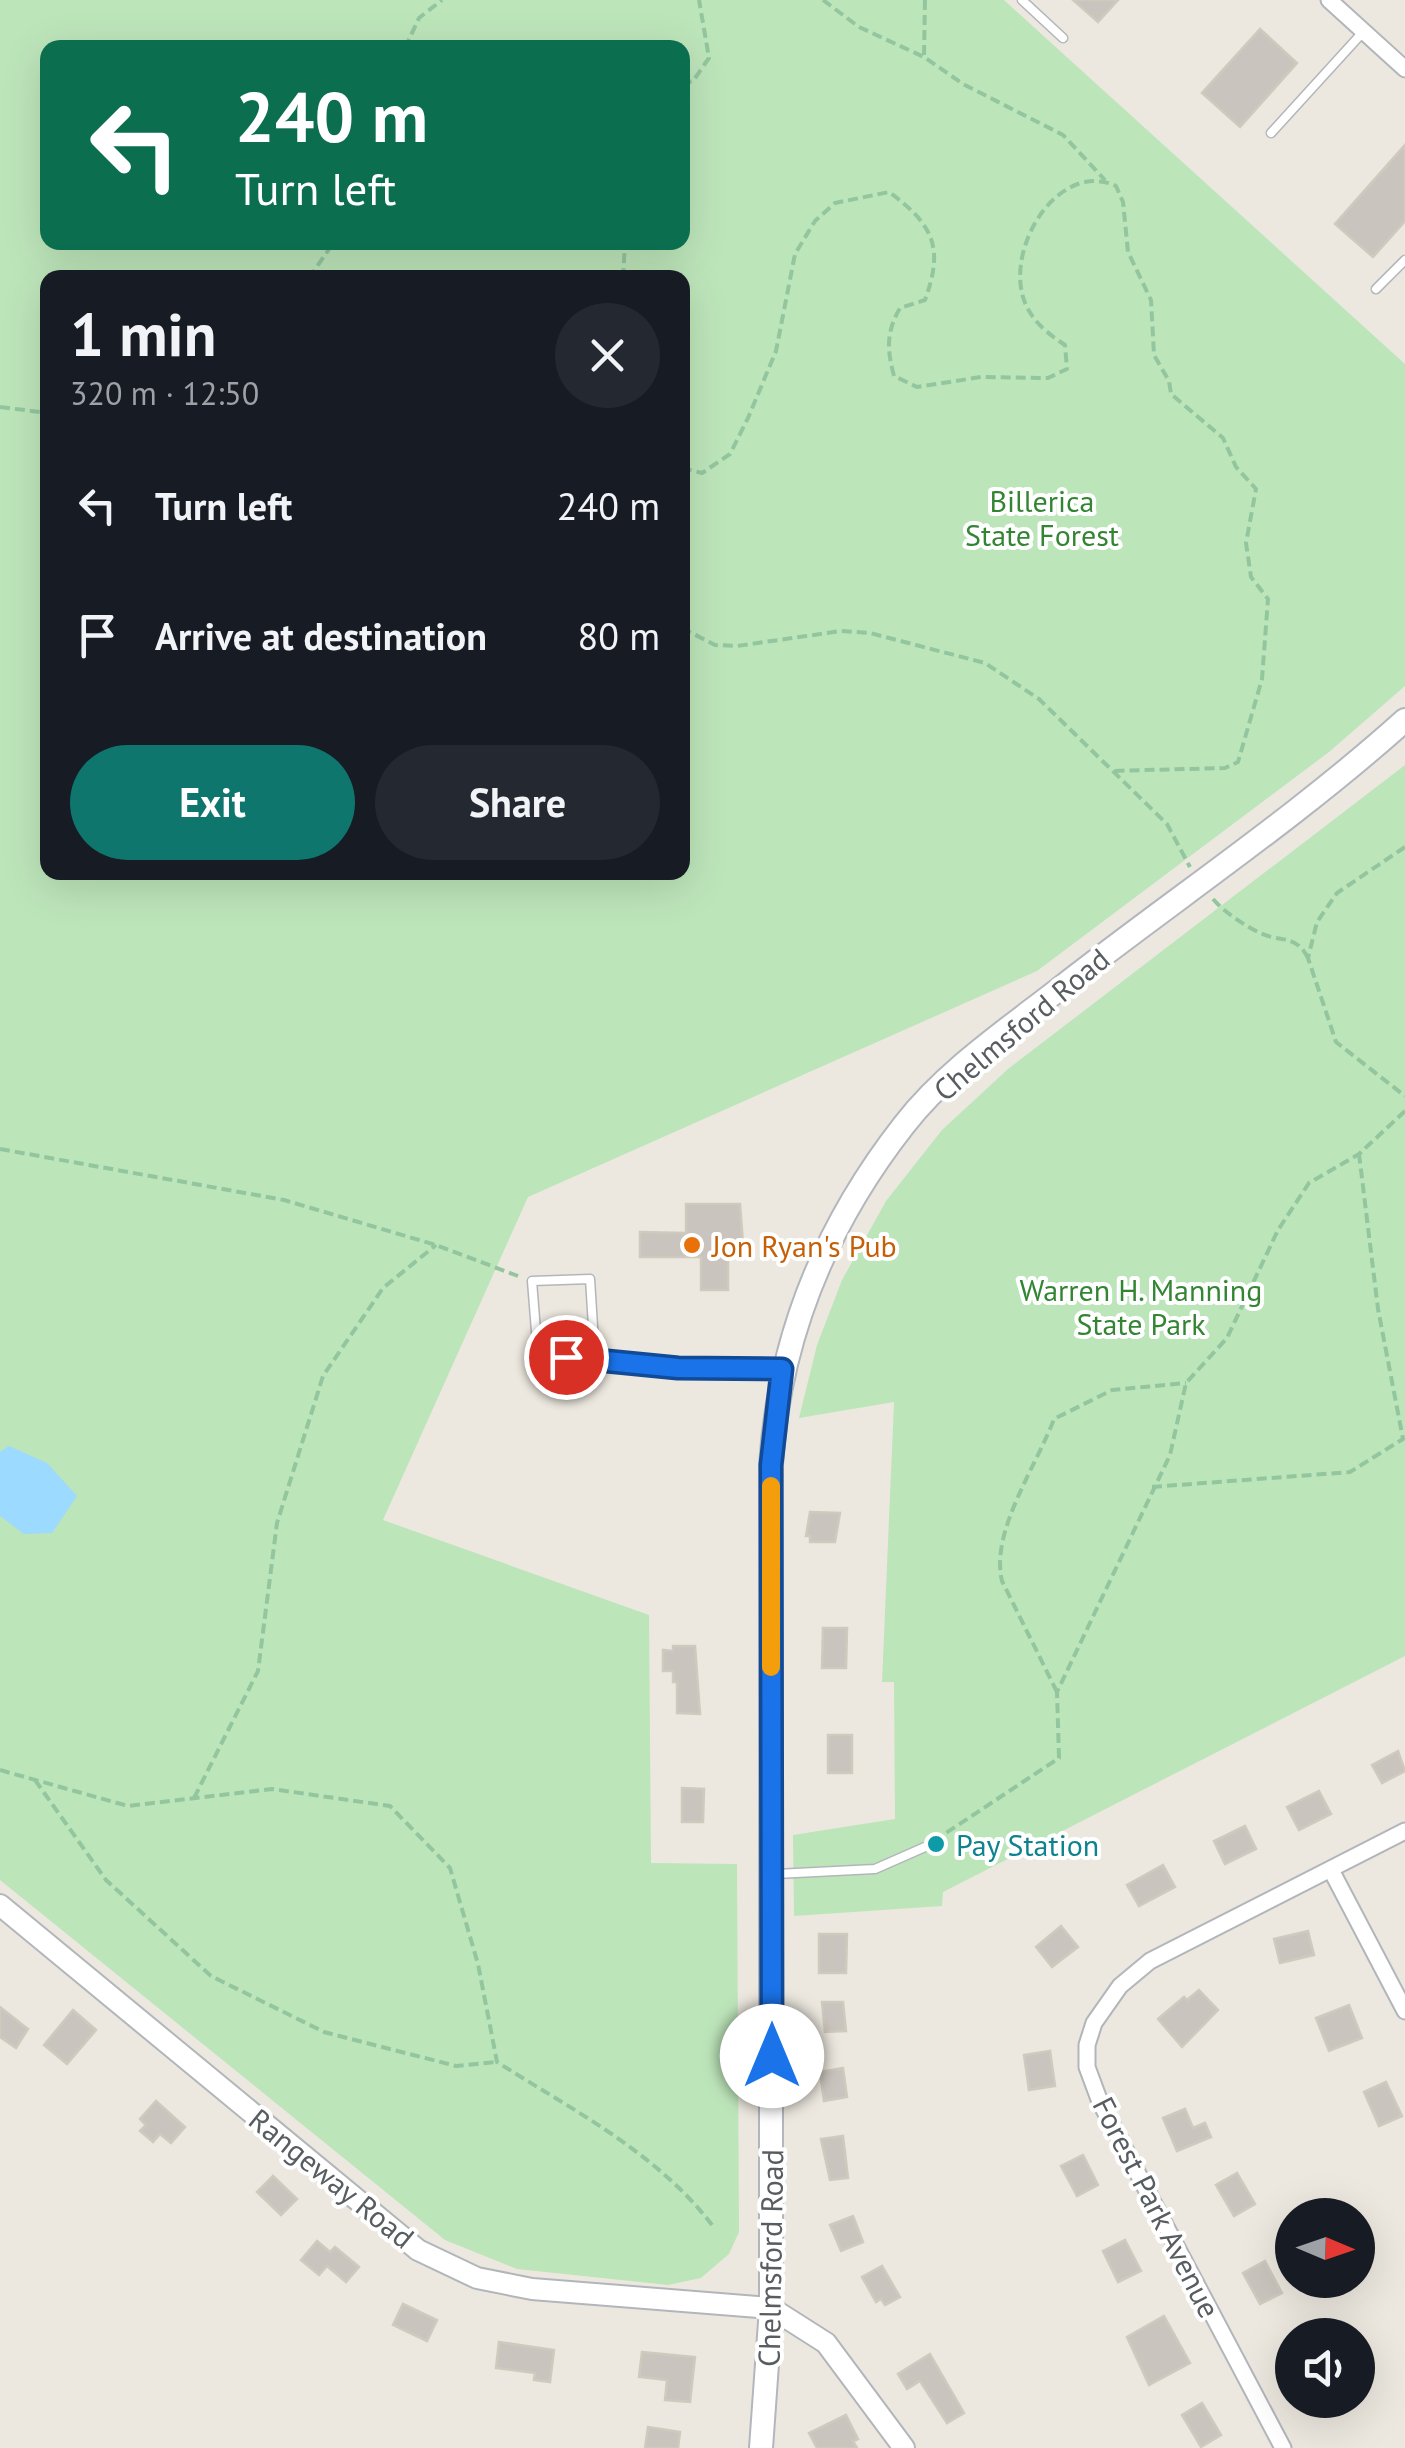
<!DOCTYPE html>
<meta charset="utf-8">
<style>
:root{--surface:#171b24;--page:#242831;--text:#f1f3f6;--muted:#9ea1a6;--accent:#0f766e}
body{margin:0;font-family:"PT Sans",sans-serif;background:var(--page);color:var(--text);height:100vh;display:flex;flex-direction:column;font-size:38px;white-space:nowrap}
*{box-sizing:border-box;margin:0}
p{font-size:32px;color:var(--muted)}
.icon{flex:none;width:55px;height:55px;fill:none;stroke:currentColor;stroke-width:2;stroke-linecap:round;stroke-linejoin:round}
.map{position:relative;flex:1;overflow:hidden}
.sheet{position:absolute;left:40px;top:270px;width:650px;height:610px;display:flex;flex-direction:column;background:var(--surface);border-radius:20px;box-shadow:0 10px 40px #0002}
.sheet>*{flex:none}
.hud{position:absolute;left:40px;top:40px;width:650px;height:210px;border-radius:20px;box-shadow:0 10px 40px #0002;background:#0b6e4f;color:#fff;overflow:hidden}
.needle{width:65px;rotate:92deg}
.buttons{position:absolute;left:1275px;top:2198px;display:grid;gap:20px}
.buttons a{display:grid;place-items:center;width:100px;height:100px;border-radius:50%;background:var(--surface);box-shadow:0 10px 40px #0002;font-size:50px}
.pin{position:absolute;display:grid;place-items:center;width:85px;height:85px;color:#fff;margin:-42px;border:5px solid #fff;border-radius:50%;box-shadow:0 2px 10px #0007}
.me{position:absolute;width:110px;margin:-55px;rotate:0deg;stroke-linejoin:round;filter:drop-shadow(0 0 8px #0008)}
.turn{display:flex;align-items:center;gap:35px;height:210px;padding:0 30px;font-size:45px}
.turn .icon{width:130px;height:130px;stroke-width:2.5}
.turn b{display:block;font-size:70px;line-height:85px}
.round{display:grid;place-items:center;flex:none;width:105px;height:105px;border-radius:52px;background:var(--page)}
.summary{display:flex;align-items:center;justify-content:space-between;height:170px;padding:0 30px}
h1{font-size:60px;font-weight:700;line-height:75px}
.button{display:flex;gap:20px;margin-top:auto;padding:20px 30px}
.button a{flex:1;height:115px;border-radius:60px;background:var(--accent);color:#fff;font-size:40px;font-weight:700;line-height:115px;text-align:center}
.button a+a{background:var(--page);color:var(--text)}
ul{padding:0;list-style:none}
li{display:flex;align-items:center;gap:30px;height:130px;padding:0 30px}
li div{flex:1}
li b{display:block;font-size:38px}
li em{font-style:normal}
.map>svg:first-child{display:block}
.green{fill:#bde5ba;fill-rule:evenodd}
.water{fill:#9cdaff}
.building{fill:#c9c5be;stroke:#d0c9be;stroke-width:2.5}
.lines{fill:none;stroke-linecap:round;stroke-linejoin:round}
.service-casing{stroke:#b2b6bb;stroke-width:11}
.minor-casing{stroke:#b2b6bb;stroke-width:19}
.tertiary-casing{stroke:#b2b6bb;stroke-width:24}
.secondary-casing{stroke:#b3b7bd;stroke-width:26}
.path{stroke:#93c69f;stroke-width:4;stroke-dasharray:10 5;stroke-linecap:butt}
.service{stroke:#fff;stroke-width:8}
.minor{stroke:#fff;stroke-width:15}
.tertiary{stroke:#fff;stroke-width:20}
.secondary{stroke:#fff;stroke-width:22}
.route-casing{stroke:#114b97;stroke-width:25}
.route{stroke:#1a73e8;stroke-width:18}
.slow{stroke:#f59e0b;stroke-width:18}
.food-dot{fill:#e8710a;stroke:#fff;stroke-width:4}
.culture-dot{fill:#0f9aa8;stroke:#fff;stroke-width:4}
.labels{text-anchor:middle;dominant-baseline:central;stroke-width:8;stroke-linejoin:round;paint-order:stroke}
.park-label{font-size:30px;fill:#348533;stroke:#fff}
.street-label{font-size:30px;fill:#585d61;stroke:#fff}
.food-label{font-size:30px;fill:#c56008;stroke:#fff;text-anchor:start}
.culture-label{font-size:30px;fill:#0d838f;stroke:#fff;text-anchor:start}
</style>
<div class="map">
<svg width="1405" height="2448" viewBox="0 0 1405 2448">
<rect width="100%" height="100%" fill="#ece8df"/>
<g class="green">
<path d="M 0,0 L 1004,0 L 1405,364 L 1405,686 L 1329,752 L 1037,971 L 528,1197 L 383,1520 L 649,1615 L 651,1863 L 737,1864 L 739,2232 L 729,2254 L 701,2278 L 668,2285 L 517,2269 L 445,2240 L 0,1880 ZM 48,48 L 682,48 L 682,242 L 48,242 ZM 48,278 L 682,278 L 682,872 L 48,872 Z"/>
<polygon points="1405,765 1405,1656 943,1892 942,1906 794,1916 793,1835 895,1819 894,1682 882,1682 894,1402 799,1418 817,1345 842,1280 886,1201 942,1130 1008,1069"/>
</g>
<polygon class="water" points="9,1446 47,1463 77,1496 52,1533 24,1534 0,1516 0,1452"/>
<g class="building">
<polygon points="1073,0 1118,0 1098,22"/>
<polygon points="1260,29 1297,63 1240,127 1202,93"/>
<polygon points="1405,145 1405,221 1373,257 1335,224"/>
<polygon points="686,1204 740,1204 744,1257 728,1257 728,1290 701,1290 701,1257 640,1257 640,1232 686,1233"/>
<polygon points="810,1512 840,1513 835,1542 810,1542 810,1536 806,1536"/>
<polygon points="823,1628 847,1628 846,1668 822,1668"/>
<polygon points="673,1646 695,1646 700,1714 677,1713 677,1682 673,1682 673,1671 663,1671 663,1650 673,1651"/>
<rect x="828" y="1735" width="24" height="38"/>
<polygon points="1398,1751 1405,1771 1382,1783 1372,1765"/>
<polygon points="682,1788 704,1789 703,1822 682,1822"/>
<polygon points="1319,1791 1331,1814 1299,1830 1287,1807"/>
<polygon points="1245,1826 1256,1849 1225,1864 1214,1841"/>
<polygon points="1163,1865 1175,1887 1139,1906 1127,1885"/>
<polygon points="1061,1926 1078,1947 1052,1967 1036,1947"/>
<polygon points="1308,1931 1314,1955 1280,1963 1274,1939"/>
<polygon points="819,1934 847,1934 846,1973 819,1973"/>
<polygon points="1199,1990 1218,2010 1182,2047 1158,2019 1184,1997 1187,2000"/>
<polygon points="822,2002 843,2002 846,2031 825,2032"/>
<polygon points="1349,2005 1362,2038 1329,2051 1316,2018"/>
<polygon points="0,2007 28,2029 16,2048 0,2037"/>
<polygon points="73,2010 96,2030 67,2064 44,2045"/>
<polygon points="1050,2051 1055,2086 1029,2090 1024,2055"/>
<polygon points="843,2068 847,2097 824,2101 820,2072"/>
<polygon points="1386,2082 1402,2116 1379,2126 1364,2092"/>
<polygon points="156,2101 185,2127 171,2143 160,2134 153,2142 140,2131 146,2125 140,2119"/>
<polygon points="1185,2109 1193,2128 1205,2123 1211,2137 1177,2151 1163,2118"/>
<polygon points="843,2136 848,2178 830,2180 821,2139"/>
<polygon points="1083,2155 1098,2185 1077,2196 1061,2166"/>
<polygon points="1237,2173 1255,2204 1234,2216 1216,2185"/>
<polygon points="273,2176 297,2199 281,2215 257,2192"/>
<polygon points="853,2216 863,2242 841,2251 830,2225"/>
<polygon points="1125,2240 1141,2271 1118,2282 1103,2251"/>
<polygon points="317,2241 330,2252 335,2247 359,2267 346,2282 327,2266 319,2275 301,2260"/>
<polygon points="1265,2261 1282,2293 1260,2304 1243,2273"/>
<polygon points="882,2266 900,2297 885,2305 881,2299 876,2302 862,2277"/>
<polygon points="403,2304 437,2320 427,2341 393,2325"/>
<polygon points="1164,2316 1190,2363 1149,2385 1127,2337"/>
<polygon points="499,2342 554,2350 550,2382 534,2380 535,2373 496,2368"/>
<polygon points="642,2352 695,2357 690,2402 665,2400 667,2380 639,2377"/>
<polygon points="930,2354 964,2413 947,2423 920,2381 907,2389 898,2374"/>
<polygon points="1202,2403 1221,2435 1201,2447 1182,2415"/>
<polygon points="846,2415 858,2439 853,2441 857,2448 817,2448 809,2433"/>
<polygon points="648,2427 680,2432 678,2448 645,2448"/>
</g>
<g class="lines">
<g class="service-casing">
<g id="service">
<polyline points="1022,0 1063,38"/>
<polyline points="1271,133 1364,31"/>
<polyline points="1376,289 1405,260"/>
<polyline points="595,1358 590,1279 532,1281 538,1356 678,1368 782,1369"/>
<polyline points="776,1874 875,1869 925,1847"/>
</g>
</g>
<g class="minor-casing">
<g id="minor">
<polyline points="1329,0 1405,69"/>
<polyline points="1331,1870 1405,2011"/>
<polyline points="1283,2448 1100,2102 1087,2067 1087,2045 1094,2023 1120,1986 1150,1961 1405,1831"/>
</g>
</g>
<g class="tertiary-casing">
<polyline id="tertiary" points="0,1905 418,2250 477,2278 532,2289 771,2308 826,2343 904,2448"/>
</g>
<g class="secondary-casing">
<path id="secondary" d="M 761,2448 L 771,2308 L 771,1465 C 779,1337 825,1226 904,1125 C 945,1072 1005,1031 1058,990 C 1173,900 1296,818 1405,720"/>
</g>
<g class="path">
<polyline points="823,0 859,27 924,57 963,84 1063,135 1105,180"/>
<polyline points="405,48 419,18 442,0"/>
<polyline points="924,55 925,0"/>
<polyline points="682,84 693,81 709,58 699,0"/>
<polyline points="309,278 334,242"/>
<polyline points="623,278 625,242"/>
<polyline points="0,407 48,413"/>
<path d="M 682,468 L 702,473 L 730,454 L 748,418 L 776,351 L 795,254 L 815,221 L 835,203 L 889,192 C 934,225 944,248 925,300 L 900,308 C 886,332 887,350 894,376 L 917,387 L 981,377 L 1048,378 L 1067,369 L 1065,345 C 1053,337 1039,327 1031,314 C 995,262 1055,157 1116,186 L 1123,202 L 1128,252 L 1151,300 L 1154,355 L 1169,381 L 1171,394 L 1223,438 L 1236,467 L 1256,489 L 1246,543 L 1251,577 L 1268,599 L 1262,679 L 1238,762 L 1225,768 L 1110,771"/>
<polyline points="682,628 715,645 737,646 841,631 870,633 985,663 1039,699 1167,824 1190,867"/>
<polyline points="1405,847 1337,893 1317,922 1308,958 1336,1042 1405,1096"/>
<path d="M 1213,899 C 1225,913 1244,925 1260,933 C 1282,943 1296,934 1308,958"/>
<polyline points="0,1149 284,1200 436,1245 518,1276"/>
<polyline points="1152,1487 1350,1472 1403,1439 1378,1309 1359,1154"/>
<path d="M 1057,1692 L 1002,1581 C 990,1532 1036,1467 1054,1419 L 1112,1390 L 1186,1383"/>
<path d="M 0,1770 L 128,1806 L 272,1789 L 390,1806 L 450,1868 L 478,1964 L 497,2062 C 574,2111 656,2152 712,2225"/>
<polyline points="35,1780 106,1880 211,1976 324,2032 456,2066 497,2062"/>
<polyline points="194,1798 258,1671 277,1523 323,1376 383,1288 436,1245"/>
<polyline points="934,1841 1059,1758 1057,1692 1170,1455 1186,1383 1227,1338 1278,1230 1309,1183 1359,1154 1405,1111"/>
</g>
<use href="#service" class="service"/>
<use href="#minor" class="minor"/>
<use href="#tertiary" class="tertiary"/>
<use href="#secondary" class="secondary"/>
</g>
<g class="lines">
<g class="route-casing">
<polyline id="route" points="566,1357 678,1368 782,1369 771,1465 772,2056"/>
</g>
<use href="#route" class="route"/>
<polyline class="slow" points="771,1486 771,1667"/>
</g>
<circle class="food-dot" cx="692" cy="1245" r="10"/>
<circle class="culture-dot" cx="936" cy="1844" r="10"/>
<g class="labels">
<g class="park-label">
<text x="1042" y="500">Billerica<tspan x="1042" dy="34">State Forest</tspan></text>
<text x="1141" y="1289">Warren H. Manning<tspan x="1141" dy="34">State Park</tspan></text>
</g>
<g class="street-label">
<text transform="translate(1021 1024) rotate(-40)">Chelmsford Road</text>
<text transform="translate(332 2178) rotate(39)">Rangeway Road</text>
<text transform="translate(1157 2207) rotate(63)">Forest Park Avenue</text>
<text transform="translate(770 2258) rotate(-89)">Chelmsford Road</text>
</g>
<g class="food-label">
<text x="712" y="1245">Jon Ryan's Pub</text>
</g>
<g class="culture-label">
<text x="956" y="1844">Pay Station</text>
</g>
</g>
</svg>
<div class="buttons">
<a><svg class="needle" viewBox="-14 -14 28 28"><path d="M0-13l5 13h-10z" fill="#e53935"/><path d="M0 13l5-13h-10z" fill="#9ea1a6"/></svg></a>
<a><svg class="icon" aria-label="sound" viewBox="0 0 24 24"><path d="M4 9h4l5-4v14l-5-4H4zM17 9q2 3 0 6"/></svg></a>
</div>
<div class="pin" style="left:566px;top:1357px;background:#d93025"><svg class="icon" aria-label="arrive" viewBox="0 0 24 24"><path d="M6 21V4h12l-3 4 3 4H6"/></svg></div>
<svg class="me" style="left:772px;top:2056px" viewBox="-20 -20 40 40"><circle r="19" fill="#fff"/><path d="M0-13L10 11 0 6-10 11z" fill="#1a73e8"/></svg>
<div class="hud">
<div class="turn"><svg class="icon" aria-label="left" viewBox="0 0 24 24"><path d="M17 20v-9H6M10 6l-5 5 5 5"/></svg><div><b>240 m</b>Turn left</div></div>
</div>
<section class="sheet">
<div class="summary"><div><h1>1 min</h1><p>320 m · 12:50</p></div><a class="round"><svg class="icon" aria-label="close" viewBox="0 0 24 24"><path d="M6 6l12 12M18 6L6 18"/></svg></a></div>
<ul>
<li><svg class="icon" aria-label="left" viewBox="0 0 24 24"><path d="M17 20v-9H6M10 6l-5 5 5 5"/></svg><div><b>Turn left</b></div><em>240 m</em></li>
<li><svg class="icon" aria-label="arrive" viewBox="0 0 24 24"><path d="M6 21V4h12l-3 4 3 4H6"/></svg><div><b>Arrive at destination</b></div><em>80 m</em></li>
</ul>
<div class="button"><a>Exit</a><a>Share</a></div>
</section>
</div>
